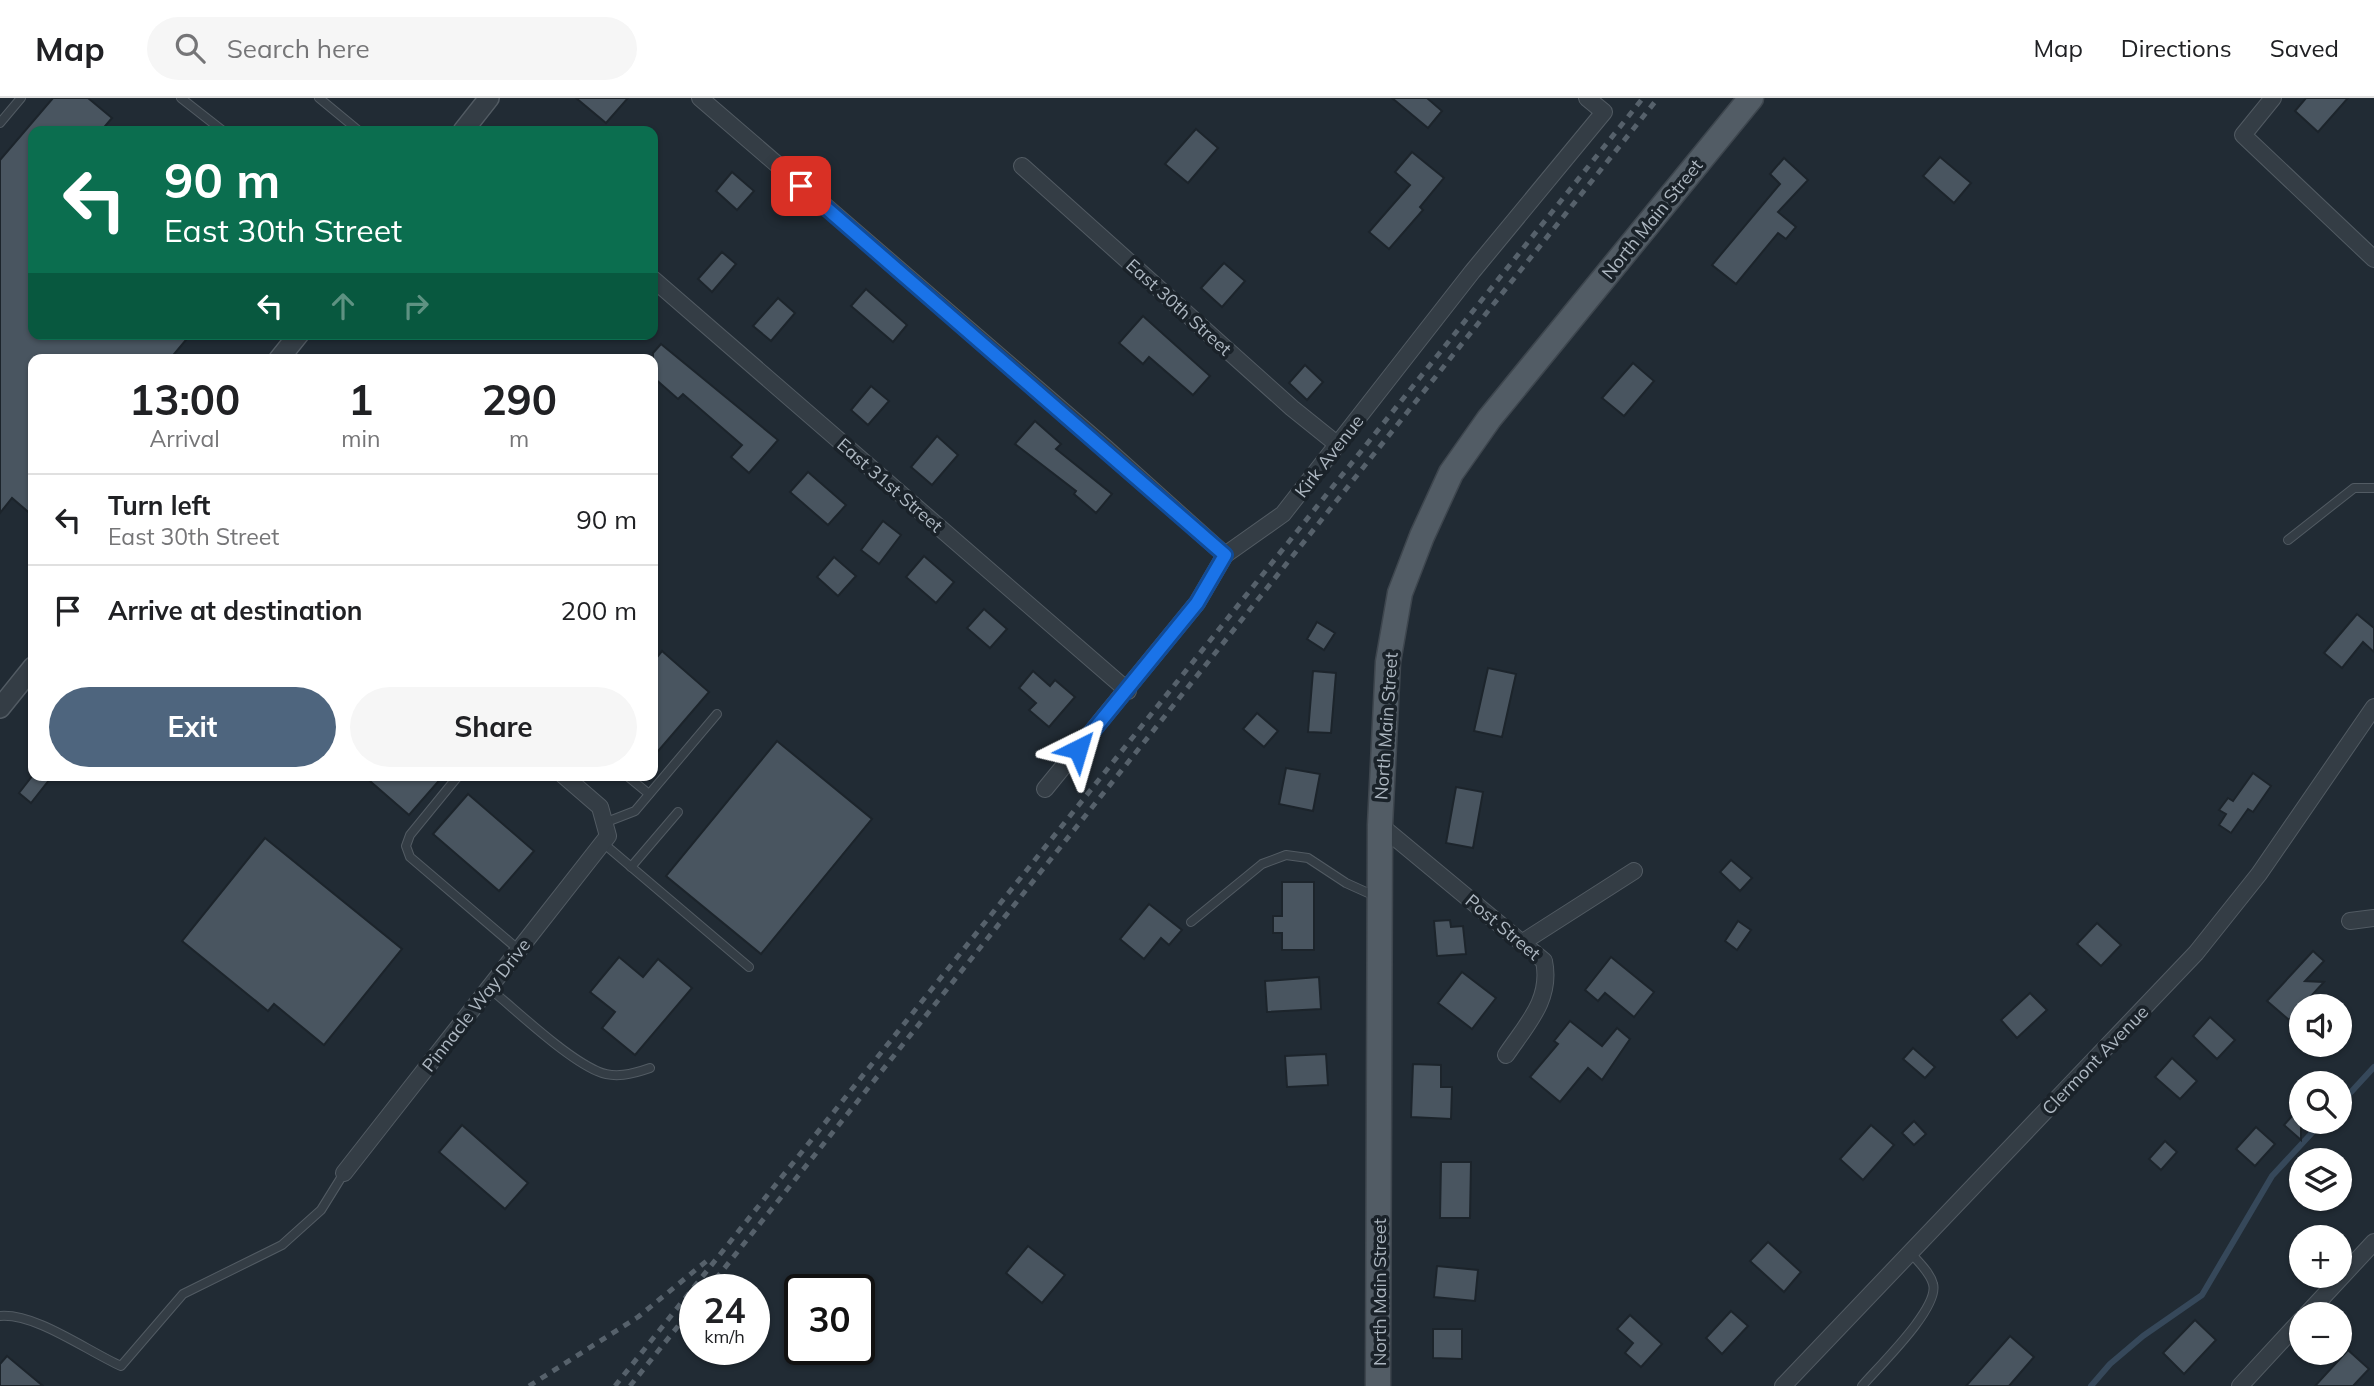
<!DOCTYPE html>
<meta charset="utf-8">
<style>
:root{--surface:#fff;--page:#f6f6f6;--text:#202124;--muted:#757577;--line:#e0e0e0;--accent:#4e657e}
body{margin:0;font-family:Mulish,sans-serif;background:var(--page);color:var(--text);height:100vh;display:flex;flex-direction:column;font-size:26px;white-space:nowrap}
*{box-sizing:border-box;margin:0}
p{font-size:23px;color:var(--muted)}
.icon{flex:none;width:38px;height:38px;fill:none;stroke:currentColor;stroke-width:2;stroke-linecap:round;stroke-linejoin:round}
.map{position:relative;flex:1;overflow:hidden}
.sheet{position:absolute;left:28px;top:256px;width:630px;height:427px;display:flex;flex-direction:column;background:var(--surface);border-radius:14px;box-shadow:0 2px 5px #0004}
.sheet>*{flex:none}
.banner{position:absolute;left:28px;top:28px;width:630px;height:214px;border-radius:14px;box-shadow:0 2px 5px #0004;background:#0b6e4f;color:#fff;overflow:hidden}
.tools{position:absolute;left:2289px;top:896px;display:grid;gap:14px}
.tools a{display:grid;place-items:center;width:63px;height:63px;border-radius:50%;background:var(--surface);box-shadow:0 2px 5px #0004;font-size:35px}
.speed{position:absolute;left:679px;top:1176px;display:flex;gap:14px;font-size:35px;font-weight:700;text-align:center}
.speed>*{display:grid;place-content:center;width:91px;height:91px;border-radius:50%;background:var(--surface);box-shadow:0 2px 5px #0004;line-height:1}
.speed small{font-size:18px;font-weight:400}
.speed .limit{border:4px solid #111;border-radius:10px;background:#fff;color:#111}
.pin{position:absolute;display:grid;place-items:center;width:60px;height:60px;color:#fff;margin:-30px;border-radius:14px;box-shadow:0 4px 10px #0006}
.me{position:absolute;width:77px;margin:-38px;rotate:40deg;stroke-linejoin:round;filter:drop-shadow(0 0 5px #0008)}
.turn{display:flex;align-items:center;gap:24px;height:147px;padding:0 21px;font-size:32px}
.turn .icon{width:91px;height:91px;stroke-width:2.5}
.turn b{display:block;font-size:49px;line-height:60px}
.lanes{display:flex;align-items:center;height:66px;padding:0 21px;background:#0003;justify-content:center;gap:35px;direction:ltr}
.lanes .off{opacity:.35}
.eta{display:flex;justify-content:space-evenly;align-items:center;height:119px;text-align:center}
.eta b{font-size:42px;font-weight:700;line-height:49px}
.primary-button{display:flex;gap:14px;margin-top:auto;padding:14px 21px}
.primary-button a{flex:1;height:80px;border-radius:42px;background:var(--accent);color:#fff;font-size:28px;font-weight:700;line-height:80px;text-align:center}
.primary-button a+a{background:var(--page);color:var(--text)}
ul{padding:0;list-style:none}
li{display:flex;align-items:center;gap:21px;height:91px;padding:0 21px;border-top:2px solid var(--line)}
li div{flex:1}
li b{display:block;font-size:26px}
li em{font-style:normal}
header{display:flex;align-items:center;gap:42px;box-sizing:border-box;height:98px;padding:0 35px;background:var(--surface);border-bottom:2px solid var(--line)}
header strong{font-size:33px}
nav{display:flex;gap:38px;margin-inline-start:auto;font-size:24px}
.search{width:490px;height:63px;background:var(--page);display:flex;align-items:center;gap:18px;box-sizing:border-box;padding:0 24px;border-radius:38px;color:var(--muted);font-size:26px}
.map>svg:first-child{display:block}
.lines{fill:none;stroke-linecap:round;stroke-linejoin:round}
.stream{stroke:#36485a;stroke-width:6}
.building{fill:#495560;stroke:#1c242b;stroke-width:2}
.service-casing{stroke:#525b63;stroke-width:10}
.minor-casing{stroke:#525b63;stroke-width:18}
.tertiary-casing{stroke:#525b63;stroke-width:22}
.primary-casing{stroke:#3e464e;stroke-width:27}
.service{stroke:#343d45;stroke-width:8}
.minor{stroke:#343d45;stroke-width:16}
.tertiary{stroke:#343d45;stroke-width:19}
.primary{stroke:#525c65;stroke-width:24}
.rail{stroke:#56616b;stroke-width:5;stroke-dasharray:7 7;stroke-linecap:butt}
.route-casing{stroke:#114b97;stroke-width:18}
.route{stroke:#1a73e8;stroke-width:12}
.labels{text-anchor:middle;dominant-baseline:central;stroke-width:7;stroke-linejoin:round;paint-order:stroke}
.street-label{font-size:18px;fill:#aeb8c2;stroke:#1a2229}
</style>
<header>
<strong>Map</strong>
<div class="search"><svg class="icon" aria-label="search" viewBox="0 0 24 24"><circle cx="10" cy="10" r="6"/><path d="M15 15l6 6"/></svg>Search here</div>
<nav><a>Map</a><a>Directions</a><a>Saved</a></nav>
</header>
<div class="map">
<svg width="2374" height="1288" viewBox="0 0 2374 1288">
<rect width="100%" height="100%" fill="#212b34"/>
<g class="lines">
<g class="stream">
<polyline points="2340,1006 2374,969"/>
<polyline points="2091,1288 2110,1266 2143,1238 2202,1197 2272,1078 2322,1024"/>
</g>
</g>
<g class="building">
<polygon points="53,0 88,0 112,20 101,33 33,33 33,236 191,236 170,261 33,261 33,418 12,400 0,415 0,62"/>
<polygon points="576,0 628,0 606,25"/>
<polygon points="1392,0 1427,0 1442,13 1428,30"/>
<polygon points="2306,0 2348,0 2318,34 2295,13"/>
<polygon points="1196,31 1218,50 1188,85 1165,66"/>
<polygon points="1412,54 1444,80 1420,109 1423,112 1389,151 1369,134 1410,87 1395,74"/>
<polygon points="1940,59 1971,85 1954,105 1923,78"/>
<polygon points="1784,60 1808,82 1778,114 1796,129 1786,141 1778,135 1736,186 1712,167 1780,86 1770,76"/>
<polygon points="732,74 754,93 737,112 716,93"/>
<polygon points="722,154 736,166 712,194 698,181"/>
<polygon points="1224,165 1245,183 1222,209 1201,190"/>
<polygon points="866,191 907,227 893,244 851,208"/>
<polygon points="778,200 795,215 771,243 753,228"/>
<polygon points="1143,218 1210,278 1193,297 1149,259 1143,266 1119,245"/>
<polygon points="661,246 778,342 749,375 731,359 742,347 683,296 678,301 653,279 653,255"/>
<polygon points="1633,265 1654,283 1624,318 1602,300"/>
<polygon points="1305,267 1323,284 1307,302 1289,285"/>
<polygon points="871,288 889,303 868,327 851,312"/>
<polygon points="1035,323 1061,346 1056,351 1112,396 1096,415 1074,396 1076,393 1015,346"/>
<polygon points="937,338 958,357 932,387 911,369"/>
<polygon points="808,374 846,407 828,427 790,394"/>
<polygon points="883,423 901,437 879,466 861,452"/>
<polygon points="924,458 954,484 936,505 906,479"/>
<polygon points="834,459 856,478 838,498 817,479"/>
<polygon points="984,511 1007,531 990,550 967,530"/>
<polygon points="2357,516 2374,530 2374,554 2363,544 2342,570 2324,555"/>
<polygon points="1317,524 1335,535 1324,552 1307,541"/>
<polygon points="662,553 709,594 653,659 653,564"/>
<polygon points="1488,570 1516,576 1502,639 1474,633"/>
<polygon points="1033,573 1050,588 1055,582 1075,599 1049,629 1029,612 1036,605 1019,590"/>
<polygon points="1313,573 1336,575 1331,635 1308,634"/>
<polygon points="1257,615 1278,633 1264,649 1243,631"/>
<polygon points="777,643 872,721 761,856 666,778"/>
<polygon points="1286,670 1320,676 1313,713 1279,706"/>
<polygon points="2253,675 2271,688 2253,714 2248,711 2231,735 2219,727 2226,716 2219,712 2228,700 2233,703"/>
<polygon points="33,677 53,677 31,705 19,695"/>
<polygon points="363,677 444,677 409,717"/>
<polygon points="1456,689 1483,694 1473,750 1446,745"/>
<polygon points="468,696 534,753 499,793 433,736"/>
<polygon points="265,740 402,851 324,947 274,906 268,913 182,843"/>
<polygon points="1731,762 1752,780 1740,793 1720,774"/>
<polygon points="1282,784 1314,784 1314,852 1282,852 1282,835 1273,835 1273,818 1282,818"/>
<polygon points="1149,806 1182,832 1169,847 1161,840 1144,861 1120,841"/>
<polygon points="1450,822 1451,829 1463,828 1466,856 1437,858 1434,823"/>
<polygon points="1738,823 1751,832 1737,852 1725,843"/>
<polygon points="2097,825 2121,847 2101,868 2077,846"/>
<polygon points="2313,853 2324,863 2305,883 2324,884 2289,922 2267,903"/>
<polygon points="619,859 643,879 658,861 692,890 635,957 602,930 615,914 590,894"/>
<polygon points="1611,859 1654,894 1634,919 1605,895 1598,903 1585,892"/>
<polygon points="1462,874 1496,900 1472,931 1438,905"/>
<polygon points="1319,879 1321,911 1267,914 1265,883"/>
<polygon points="2030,895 2047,912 2017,940 2001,922"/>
<polygon points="2210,919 2235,942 2217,961 2193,938"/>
<polygon points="1570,923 1602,948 1617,930 1630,941 1602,982 1588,970 1560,1004 1530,979 1558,946 1554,943"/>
<polygon points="1913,950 1935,969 1925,980 1903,961"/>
<polygon points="1326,956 1328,987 1287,989 1285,958"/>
<polygon points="2172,960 2197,983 2180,1001 2155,979"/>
<polygon points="1413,966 1441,967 1441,989 1452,989 1451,1021 1411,1019"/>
<polygon points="2301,1008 2301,1042 2284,1027"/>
<polygon points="1914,1023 1926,1036 1914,1047 1902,1035"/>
<polygon points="462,1027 528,1085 505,1111 439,1054"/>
<polygon points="1871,1027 1894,1047 1863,1082 1840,1061"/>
<polygon points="2256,1029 2275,1046 2255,1068 2236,1051"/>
<polygon points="2165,1043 2177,1054 2161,1072 2149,1061"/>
<polygon points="1441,1064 1471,1064 1470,1120 1440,1120"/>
<polygon points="1768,1144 1801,1174 1784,1194 1750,1163"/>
<polygon points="1028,1148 1065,1177 1042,1205 1006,1175"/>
<polygon points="1437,1168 1478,1172 1475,1203 1434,1199"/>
<polygon points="1731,1213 1748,1228 1722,1256 1706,1240"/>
<polygon points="1630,1217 1662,1246 1641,1269 1625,1255 1633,1245 1617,1231"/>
<polygon points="2195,1222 2216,1242 2184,1276 2163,1255"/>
<polygon points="1433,1231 1462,1231 1462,1261 1433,1260"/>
<polygon points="2010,1238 2034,1259 2009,1288 1966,1288"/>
<polygon points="2348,1252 2369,1271 2353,1288 2315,1288"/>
<polygon points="7,1258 43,1288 0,1288 0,1266"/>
</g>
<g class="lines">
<g class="service-casing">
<g id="service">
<polyline points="181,0 223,33"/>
<polyline points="319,0 359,33"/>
<polyline points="0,25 21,0"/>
<polyline points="2288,442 2354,390 2374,390"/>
<polyline points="459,677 410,737 406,748 410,759 519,852"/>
<polyline points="626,677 649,696"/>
<polyline points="604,725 635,713 717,616"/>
<polyline points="603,745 749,869"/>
<polyline points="631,769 678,714"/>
<polyline points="1191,824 1262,766 1286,757 1308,760 1346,785 1377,799"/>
<path d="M 489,890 C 517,913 565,959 597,973 C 614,981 633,976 650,970"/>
<path d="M 0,1218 C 36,1215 87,1253 121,1268 L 183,1196 L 282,1147 L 321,1112 L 344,1075"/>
<path d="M 1862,1288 C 1878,1269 1940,1210 1933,1186 C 1930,1174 1918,1164 1911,1155"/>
</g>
</g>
<g class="minor-casing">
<g id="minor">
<polyline points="700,0 1106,350 1225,457"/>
<polyline points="2273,0 2243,37 2374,161"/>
<polyline points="1022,68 1292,310 1338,347"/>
<polyline points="653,181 1128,593"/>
<polyline points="1045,691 1197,505 1225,457 1283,416 1472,174 1604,14 1587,0"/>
<path d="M 1380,727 L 1544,863 C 1552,901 1527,926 1506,957"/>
<polyline points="2350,823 2374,820"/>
<polyline points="1523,844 1634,773"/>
<polyline points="344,1075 608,738 600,709 563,677"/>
<polyline points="2307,1216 2374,1144"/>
<polyline points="1783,1288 2196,855 2259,776 2374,609"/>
<polyline points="2240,1288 2301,1222"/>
</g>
</g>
<g class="tertiary-casing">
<g id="tertiary">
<polyline points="463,33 489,0"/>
<polyline points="279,261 299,236"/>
<polyline points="0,610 33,569"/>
</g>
</g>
<g class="primary-casing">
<polyline id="primary" points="1378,1288 1380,727 1388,564 1400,495 1422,438 1451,375 1489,321 1751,0"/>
</g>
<use href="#service" class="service"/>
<use href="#minor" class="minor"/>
<use href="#tertiary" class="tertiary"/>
<use href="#primary" class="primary"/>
<g class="rail">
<polyline points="707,1192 1658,0"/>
<polyline points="529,1288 638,1219 709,1161"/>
<polyline points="615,1288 1643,0"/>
<polyline points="630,1288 695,1207"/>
</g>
</g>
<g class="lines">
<g class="route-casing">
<polyline id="route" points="801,88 1225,457 1197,505 1078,651"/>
</g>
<use href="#route" class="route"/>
</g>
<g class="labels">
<g class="street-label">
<text transform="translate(1652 121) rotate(-51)">North Main Street</text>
<text transform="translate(1179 209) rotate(42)">East 30th Street</text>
<text transform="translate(1329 358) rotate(-52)">Kirk Avenue</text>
<text transform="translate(890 387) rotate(41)">East 31st Street</text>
<text transform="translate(1386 628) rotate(-86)">North Main Street</text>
<text transform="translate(1503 829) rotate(40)">Post Street</text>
<text transform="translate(476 907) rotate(-52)">Pinnacle Way Drive</text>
<text transform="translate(2095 962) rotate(-46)">Clermont Avenue</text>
<text transform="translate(1379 1194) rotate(-90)">North Main Street</text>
</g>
</g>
</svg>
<div class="tools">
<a><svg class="icon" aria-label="sound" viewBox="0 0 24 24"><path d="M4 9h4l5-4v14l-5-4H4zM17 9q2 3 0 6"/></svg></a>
<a><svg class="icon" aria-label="search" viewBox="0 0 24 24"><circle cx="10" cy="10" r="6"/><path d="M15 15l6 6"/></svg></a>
<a><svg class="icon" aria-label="layers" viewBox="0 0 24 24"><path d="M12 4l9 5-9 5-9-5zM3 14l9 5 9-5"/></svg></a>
<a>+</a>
<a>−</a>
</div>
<div class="speed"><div>24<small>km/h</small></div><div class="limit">30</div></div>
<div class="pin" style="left:801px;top:88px;background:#d93025"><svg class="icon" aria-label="arrive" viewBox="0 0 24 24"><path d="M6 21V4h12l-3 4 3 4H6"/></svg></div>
<svg class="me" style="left:1078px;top:651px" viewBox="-20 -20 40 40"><path d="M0-17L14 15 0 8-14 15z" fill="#1a73e8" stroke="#fff" stroke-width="4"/></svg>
<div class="banner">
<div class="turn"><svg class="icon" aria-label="left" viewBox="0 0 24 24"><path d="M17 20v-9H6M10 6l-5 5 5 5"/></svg><div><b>90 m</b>East 30th Street</div></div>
<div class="lanes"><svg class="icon" aria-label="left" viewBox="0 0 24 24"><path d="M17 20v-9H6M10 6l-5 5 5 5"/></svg><svg class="icon off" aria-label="ahead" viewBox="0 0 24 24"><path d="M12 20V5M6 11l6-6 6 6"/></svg><svg class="icon off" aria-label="right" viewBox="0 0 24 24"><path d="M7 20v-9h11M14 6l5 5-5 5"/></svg></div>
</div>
<section class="sheet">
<div class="eta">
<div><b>13:00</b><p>Arrival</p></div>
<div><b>1</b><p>min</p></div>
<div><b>290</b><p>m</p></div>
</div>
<ul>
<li><svg class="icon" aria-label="left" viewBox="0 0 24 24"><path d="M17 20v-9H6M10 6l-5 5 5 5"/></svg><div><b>Turn left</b><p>East 30th Street</p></div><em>90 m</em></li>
<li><svg class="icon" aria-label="arrive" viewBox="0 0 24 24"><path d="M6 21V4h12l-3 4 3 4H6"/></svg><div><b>Arrive at destination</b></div><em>200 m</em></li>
</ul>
<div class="primary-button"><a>Exit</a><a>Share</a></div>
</section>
</div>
